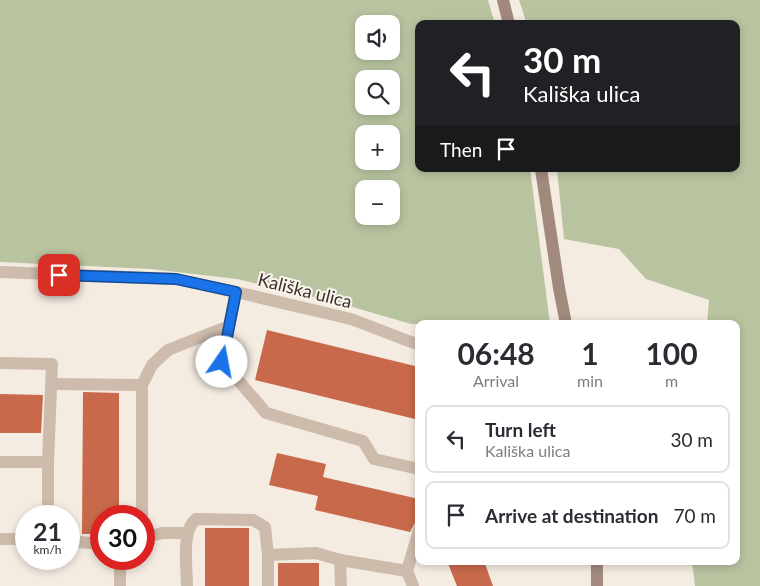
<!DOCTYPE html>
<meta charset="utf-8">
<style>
:root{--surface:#fff;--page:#f2f2f3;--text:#2b2b33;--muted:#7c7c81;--line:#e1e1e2}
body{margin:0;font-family:Lato,sans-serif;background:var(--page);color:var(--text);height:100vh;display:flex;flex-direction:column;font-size:19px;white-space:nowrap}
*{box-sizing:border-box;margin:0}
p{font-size:16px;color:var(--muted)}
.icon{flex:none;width:28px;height:28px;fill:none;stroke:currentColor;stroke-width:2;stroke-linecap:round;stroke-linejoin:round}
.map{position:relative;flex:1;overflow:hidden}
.drawer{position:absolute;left:415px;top:320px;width:325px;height:245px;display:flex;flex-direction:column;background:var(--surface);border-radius:10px;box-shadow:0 2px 8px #0003}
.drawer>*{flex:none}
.top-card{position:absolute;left:415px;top:20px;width:325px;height:152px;border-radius:10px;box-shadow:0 2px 8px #0003;background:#202124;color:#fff;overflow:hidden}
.fabs{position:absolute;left:355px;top:15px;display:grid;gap:10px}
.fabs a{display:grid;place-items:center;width:45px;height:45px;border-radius:10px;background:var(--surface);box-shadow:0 2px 8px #0003;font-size:25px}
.speed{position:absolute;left:15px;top:505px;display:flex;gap:10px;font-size:25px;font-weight:700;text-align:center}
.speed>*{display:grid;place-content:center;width:65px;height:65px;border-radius:50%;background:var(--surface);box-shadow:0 2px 8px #0003;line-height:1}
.speed small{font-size:12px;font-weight:400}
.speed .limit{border:8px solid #d22;background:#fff;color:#111}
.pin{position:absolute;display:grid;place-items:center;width:42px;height:42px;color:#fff;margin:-21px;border-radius:10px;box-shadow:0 2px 8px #0006}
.me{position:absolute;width:55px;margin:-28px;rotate:12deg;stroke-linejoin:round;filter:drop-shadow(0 0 4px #0008)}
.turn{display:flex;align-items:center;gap:18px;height:105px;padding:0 25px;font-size:22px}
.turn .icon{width:65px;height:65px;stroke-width:2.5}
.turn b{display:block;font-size:35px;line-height:42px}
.then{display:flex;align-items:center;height:48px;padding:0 25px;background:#0003;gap:10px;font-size:19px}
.eta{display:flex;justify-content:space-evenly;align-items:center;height:85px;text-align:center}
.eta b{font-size:30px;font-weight:700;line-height:35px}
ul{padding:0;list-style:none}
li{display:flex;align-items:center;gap:15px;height:68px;margin:0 10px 8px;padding:0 15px;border:2px solid var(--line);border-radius:10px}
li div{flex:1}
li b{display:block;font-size:19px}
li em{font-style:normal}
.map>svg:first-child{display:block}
.green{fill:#b8c4a0;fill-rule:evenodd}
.building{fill:#c8694b}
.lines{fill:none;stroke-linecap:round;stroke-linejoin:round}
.street{stroke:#cdbbac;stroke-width:12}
.secondary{stroke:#a18a7d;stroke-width:12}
.route-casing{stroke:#114b97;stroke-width:12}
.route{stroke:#1a73e8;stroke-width:9}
.labels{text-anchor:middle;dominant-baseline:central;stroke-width:4;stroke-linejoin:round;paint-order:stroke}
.street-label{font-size:18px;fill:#3b302b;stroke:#fbf5ee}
</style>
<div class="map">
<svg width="760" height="586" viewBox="0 0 760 586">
<rect width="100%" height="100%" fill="#f4ebe1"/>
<g class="green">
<path d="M 0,0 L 488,0 L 495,24 L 419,24 L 419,169 L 530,169 L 550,324 L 411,324 L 339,303 L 237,279 L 151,269 L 0,262 ZM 364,24 L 391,24 L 391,51 L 364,51 ZM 364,79 L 391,79 L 391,106 L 364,106 ZM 364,134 L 391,134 L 391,161 L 364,161 ZM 364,189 L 391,189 L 391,216 L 364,216 Z"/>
<polygon points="519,0 760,0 760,586 695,586 692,561 736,561 736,324 707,324 709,300 646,279 619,249 564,239 557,169 736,169 736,24 527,24"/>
</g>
<g class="building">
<polygon points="267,330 419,367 419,420 255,380"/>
<polygon points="83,392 119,393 119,516 101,516 101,534 82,534"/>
<polygon points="0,394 43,395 41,433 0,433"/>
<polygon points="277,453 326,464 323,477 419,499 415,523 410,532 315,510 318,496 269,485"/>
<rect x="205" y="528" width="44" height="58"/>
<polygon points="447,561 484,561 493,586 457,586"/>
<rect x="278" y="563" width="41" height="23"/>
</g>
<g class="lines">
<g class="street">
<polyline points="0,272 176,279 236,292 351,319 419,345"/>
<polyline points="236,292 222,361 266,413 363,441 374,459 419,469"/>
<polyline points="0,363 52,364 48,462"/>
<polyline points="52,384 142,385 142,516"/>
<polyline points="142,385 152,365 168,350 229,326"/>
<polyline points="0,462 48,462 48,516"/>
<polyline points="144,538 162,533 187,533"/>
<polyline points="0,539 26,539"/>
<polyline points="69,541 101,544"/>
<polyline points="268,555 316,553 340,560 407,571"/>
<polyline points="120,559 120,586"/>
<polyline points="340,560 341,586"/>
<path d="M 187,586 C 187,568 181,531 196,519 L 253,520 L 265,527 L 268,555 L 268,586"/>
<polyline points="413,586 407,571 419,530"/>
</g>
<g class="secondary">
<polyline points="503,0 509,24"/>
<polyline points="541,169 559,288 566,324"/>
<polyline points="597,561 597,586"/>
</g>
</g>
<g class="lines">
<g class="route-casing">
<polyline id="route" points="59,275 176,279 236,292 222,362"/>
</g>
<use href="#route" class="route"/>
</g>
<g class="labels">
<g class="street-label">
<text transform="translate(305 290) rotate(14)">Kališka ulica</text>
</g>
</g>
</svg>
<div class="fabs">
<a><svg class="icon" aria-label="sound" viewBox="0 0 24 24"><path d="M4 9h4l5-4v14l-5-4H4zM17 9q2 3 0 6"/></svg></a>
<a><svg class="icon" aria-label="search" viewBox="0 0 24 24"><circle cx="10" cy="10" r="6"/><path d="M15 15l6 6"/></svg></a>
<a>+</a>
<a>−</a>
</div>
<div class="speed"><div>21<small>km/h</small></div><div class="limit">30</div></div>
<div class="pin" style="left:59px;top:275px;background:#d93025"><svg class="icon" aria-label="arrive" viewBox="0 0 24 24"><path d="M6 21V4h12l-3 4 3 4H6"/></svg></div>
<svg class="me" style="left:222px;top:362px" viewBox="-20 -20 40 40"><circle r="19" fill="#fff"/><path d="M0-13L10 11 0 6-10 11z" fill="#1a73e8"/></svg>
<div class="top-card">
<div class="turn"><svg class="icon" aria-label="left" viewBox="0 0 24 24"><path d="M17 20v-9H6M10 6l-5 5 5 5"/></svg><div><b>30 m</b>Kališka ulica</div></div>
<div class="then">Then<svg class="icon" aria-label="arrive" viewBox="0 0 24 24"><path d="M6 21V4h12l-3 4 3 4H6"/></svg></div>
</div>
<section class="drawer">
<div class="eta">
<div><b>06:48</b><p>Arrival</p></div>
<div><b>1</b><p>min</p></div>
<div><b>100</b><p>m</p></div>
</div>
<ul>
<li><svg class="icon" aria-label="left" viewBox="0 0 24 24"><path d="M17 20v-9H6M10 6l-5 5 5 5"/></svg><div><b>Turn left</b><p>Kališka ulica</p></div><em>30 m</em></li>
<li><svg class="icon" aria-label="arrive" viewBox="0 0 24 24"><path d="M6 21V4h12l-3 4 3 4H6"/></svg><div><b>Arrive at destination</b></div><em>70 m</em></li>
</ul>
</section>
</div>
